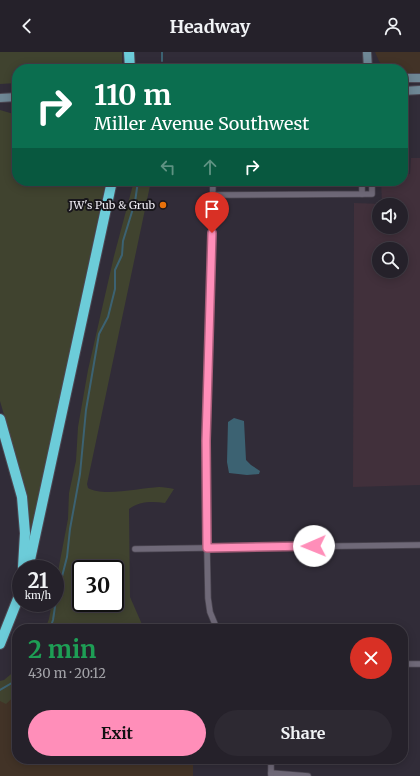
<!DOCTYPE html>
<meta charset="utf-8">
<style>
:root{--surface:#25212a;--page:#2d2932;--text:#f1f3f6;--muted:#a3a3a8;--line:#423e47;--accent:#ff8eb9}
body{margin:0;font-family:Merriweather,serif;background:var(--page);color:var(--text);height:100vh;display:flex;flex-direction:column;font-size:15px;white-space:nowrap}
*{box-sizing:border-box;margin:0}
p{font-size:13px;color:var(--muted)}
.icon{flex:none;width:22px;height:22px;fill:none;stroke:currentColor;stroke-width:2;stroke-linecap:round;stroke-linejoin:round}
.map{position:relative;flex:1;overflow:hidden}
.details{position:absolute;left:12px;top:572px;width:396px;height:140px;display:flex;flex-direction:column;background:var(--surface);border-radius:16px;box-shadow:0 2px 10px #0003,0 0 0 1px var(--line)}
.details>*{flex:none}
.hud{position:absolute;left:12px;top:12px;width:396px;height:122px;border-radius:16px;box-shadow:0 2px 10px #0003,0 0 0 1px var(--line);background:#0b6e4f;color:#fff;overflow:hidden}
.controls{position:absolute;left:372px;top:146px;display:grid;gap:8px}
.controls a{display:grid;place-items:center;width:36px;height:36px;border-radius:50%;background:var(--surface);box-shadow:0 2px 10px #0003,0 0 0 1px var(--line);font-size:20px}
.speed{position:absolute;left:12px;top:508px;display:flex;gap:8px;font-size:20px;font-weight:700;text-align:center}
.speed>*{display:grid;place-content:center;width:52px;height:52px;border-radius:50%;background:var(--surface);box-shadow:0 2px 10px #0003,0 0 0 1px var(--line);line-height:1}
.speed small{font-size:10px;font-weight:400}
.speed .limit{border:2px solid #111;border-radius:6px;background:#fff;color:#111}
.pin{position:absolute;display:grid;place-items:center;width:34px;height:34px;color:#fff;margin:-41px -17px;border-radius:50% 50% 50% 0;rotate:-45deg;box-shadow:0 0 4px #0007}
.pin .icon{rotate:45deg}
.me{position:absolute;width:44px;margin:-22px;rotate:269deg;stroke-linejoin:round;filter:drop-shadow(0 0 3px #0008)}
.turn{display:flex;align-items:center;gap:14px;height:84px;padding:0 16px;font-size:18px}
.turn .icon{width:52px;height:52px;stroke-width:2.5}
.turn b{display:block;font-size:28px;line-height:34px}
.lanes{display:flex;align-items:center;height:38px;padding:0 16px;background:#0003;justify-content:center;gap:20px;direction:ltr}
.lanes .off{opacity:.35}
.round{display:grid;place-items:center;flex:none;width:42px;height:42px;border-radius:21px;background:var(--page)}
.head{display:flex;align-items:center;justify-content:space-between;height:68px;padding:0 16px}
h1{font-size:24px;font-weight:700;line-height:30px;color:#1e9e55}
.action{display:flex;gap:8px;margin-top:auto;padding:8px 16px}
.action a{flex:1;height:46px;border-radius:24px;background:var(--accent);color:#111;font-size:16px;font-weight:700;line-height:46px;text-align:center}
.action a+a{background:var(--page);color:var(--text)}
header{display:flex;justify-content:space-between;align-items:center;height:52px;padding:0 16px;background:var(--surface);font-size:18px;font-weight:700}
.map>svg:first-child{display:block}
.commercial{fill:#41303b;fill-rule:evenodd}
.industrial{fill:#423327}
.green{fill:#40432f;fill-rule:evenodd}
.water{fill:#3c6272}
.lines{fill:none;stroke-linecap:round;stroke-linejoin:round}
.stream{stroke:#3c6272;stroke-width:2}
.street-casing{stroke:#4c4752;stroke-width:7}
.secondary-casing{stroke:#4c4752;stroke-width:10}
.highway-casing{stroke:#4c4752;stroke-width:12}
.street{stroke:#6f6978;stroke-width:5.5}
.secondary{stroke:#6e8795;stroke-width:8}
.highway{stroke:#6cccd9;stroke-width:10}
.route-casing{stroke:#a65c78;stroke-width:10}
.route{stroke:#ff8eb9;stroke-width:7}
.food-dot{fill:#e8710a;stroke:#18161b;stroke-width:1.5}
.labels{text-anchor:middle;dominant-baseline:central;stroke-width:4;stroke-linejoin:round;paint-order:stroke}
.poi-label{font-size:11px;fill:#edeaf2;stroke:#18161b;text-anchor:end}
</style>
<header><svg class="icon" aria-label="back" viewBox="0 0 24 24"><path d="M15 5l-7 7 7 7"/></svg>Headway<svg class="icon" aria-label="person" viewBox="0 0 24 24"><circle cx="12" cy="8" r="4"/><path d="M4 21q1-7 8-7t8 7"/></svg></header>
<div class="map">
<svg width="420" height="724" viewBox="0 0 420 724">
<rect width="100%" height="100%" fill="#312c38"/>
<g class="commercial">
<path d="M 411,106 L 420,106 L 420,433 L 353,435 L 354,151 L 382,152 L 381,129 L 403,129 L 403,123 L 410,122 ZM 379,153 L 401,153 L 401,175 L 379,175 ZM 379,197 L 401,197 L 401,219 L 379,219 Z"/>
<polygon points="225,129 348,129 347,131 225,131"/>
</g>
<g class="industrial">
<polygon points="375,0 420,0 420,22 403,22 403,17 385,17 379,9"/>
<polygon points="17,615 17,707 193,707 193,724 0,724 0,636"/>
</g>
<g class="green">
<polygon points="0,0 122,0 122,17 17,17 17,31 0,32"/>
<polygon points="0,58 17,63 17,129 106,129 34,466 30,477 25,435 0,349"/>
<path d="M 134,129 L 151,129 L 87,432 L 88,436 C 102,445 141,436 159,435 C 164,435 169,436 174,437 L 165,451 C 153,449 139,449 129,457 L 130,545 L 144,577 L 45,577 L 49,567 L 52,551 L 55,551 L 55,535 L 68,467 L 69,441 L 76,409 L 78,375 L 88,318 L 114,204 ZM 81,517 L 115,517 L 115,551 L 81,551 Z"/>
<polygon points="17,617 17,642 6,652 0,649 0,629 4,628"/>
</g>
<polygon class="water" points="234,366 244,369 246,408 251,413 260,419 259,422 247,423 229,421 227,410 228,370"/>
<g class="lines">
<g class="stream">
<polyline points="162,0 162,9"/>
<polyline points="50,577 53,568 56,548 67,505 70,477 80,422 86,358 99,282 108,265 115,237 115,218 122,203 123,189 135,150 138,129"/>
<polyline points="0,638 17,628"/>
</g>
<g class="street-casing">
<g id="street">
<polyline points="213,129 206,389 207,496 208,546 210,560 217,577"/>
<polyline points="362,142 362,129"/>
<polyline points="213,143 372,142 372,129"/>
<polyline points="135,497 420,493"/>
<polyline points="403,612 420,612"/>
<polyline points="271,721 308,724"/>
<polyline points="271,723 271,707"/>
</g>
</g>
<g class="secondary-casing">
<g id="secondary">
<polyline points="367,0 368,17"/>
<polyline points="403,26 420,26"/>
<polyline points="403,39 420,38"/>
<polyline points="0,46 17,45"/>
</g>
</g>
<g class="highway-casing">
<g id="highway">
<polyline points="129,0 130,17"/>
<polyline points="0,367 22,445 25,481 23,515"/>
<polyline points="28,517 112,129"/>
<polyline points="19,545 21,524"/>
<polyline points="0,592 21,539"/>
</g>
</g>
<use href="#street" class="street"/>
<use href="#secondary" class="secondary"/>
<use href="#highway" class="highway"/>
</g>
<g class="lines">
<g class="route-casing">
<polyline id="route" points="212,181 206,389 207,496 314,494"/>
</g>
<use href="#route" class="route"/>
</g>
<circle class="food-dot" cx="163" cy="153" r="4"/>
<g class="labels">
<g class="poi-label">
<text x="155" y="153">JW's Pub &amp; Grub</text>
</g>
</g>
</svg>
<div class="controls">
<a><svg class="icon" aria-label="sound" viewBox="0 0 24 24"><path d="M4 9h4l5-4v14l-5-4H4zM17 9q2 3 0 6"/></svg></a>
<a><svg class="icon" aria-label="search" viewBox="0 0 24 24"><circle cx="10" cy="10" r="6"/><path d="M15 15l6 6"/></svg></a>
</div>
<div class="speed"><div>21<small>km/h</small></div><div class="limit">30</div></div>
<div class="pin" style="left:212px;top:181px;background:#d93025"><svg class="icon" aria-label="arrive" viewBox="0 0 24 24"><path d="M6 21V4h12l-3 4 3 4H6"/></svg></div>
<svg class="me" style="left:314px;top:494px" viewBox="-20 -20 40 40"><circle r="19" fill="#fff"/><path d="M0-13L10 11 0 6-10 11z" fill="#ff8eb9"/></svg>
<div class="hud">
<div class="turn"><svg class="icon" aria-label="right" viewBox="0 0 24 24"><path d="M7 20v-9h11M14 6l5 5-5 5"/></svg><div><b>110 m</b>Miller Avenue Southwest</div></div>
<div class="lanes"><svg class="icon off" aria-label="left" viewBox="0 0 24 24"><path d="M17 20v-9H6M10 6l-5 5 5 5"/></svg><svg class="icon off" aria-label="ahead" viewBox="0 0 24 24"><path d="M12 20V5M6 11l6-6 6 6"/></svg><svg class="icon" aria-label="right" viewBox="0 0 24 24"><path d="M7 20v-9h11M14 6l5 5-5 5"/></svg></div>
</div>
<section class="details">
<div class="head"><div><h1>2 min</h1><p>430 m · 20:12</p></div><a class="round" style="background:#d93025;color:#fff"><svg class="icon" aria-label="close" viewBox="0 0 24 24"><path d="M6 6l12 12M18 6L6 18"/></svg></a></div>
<div class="action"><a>Exit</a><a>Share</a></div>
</section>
</div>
